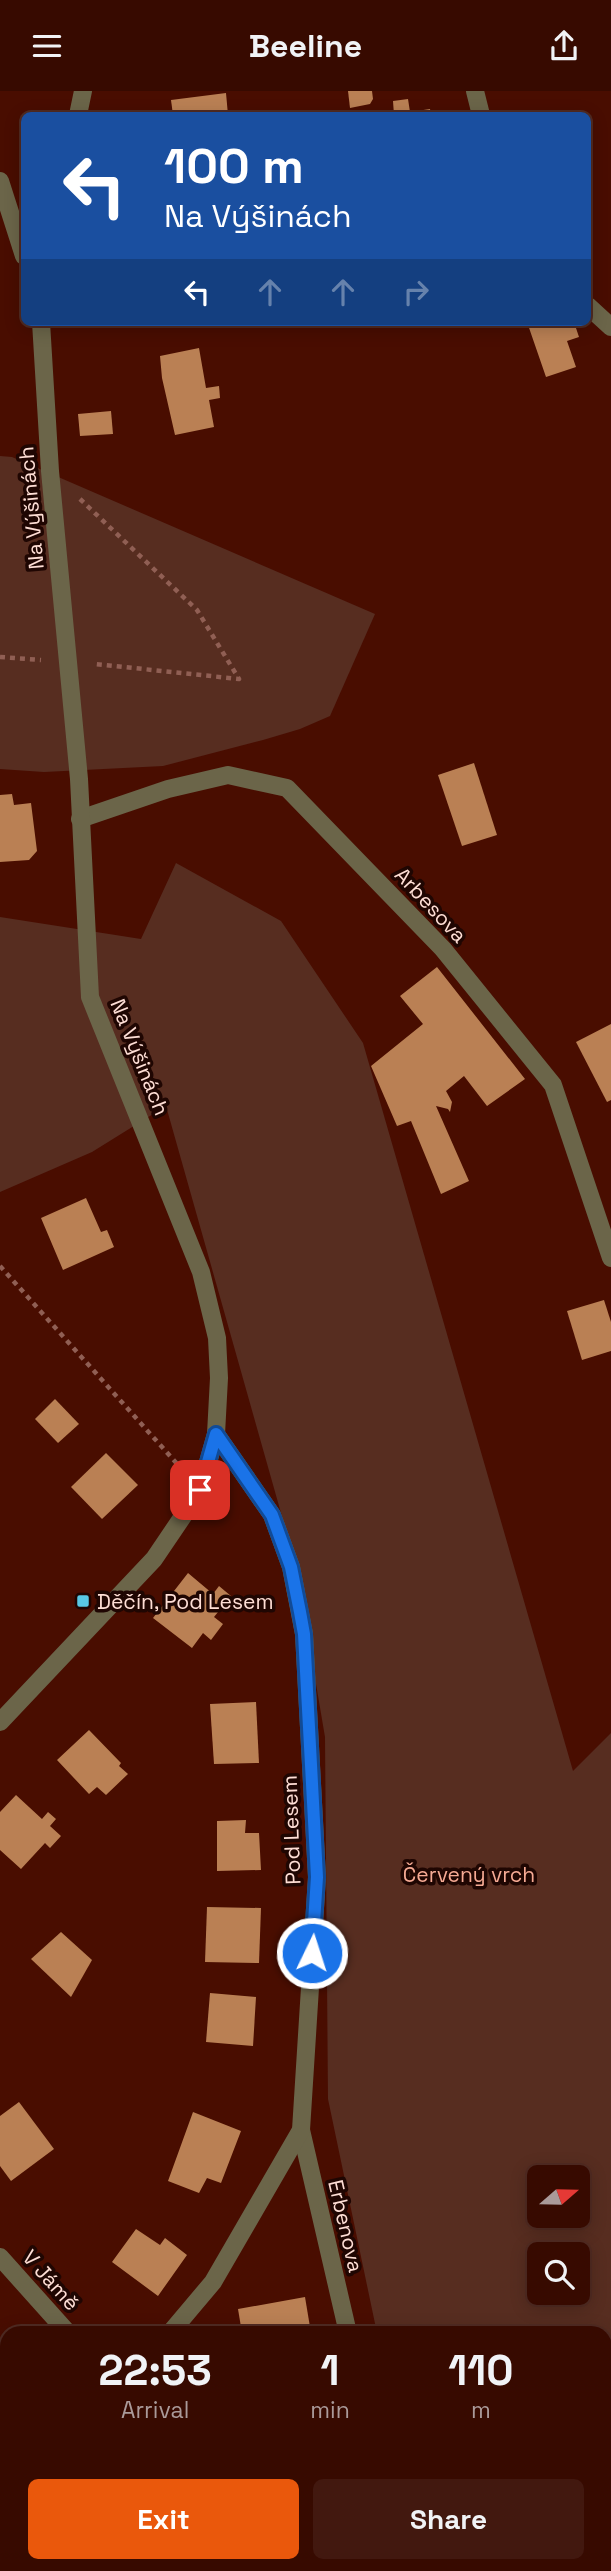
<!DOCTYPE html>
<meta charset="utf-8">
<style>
:root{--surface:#370a00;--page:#42180f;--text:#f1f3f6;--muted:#aa9a99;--line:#512b22;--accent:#ea580c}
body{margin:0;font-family:"Space Grotesk",sans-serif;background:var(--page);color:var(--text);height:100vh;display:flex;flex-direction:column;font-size:26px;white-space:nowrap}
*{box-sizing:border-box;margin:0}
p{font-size:23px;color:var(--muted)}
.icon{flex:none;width:38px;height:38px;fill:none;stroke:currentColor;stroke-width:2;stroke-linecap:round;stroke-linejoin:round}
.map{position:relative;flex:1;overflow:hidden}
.panel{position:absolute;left:0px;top:2235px;width:612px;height:247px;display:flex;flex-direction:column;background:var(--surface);border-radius:21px 21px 0 0;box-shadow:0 4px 18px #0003,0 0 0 2px var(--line)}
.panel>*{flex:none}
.guide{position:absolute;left:21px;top:21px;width:570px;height:214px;border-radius:10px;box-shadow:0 4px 18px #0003,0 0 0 2px var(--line);background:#1a4fa0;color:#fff;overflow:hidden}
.needle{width:46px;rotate:70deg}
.buttons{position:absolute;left:527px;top:2074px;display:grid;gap:14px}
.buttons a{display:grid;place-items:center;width:63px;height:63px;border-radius:10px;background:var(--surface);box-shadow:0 4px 18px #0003,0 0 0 2px var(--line);font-size:35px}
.pin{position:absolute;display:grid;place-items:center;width:60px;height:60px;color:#fff;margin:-30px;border-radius:14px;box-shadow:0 4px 10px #0006}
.me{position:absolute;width:77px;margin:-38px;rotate:4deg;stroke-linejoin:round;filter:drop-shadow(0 0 5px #0008)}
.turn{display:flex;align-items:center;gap:24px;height:147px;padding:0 28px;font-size:32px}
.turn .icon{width:91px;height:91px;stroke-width:2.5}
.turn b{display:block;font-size:49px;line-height:60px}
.lanes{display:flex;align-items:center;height:66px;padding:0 28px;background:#0003;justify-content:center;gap:35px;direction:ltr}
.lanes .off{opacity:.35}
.eta{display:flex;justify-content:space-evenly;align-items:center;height:119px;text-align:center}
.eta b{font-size:42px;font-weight:800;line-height:49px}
.primary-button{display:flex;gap:14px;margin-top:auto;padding:14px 28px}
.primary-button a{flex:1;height:80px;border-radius:10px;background:var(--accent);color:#fff;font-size:28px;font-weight:800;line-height:80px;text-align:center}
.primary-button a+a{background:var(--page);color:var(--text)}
header{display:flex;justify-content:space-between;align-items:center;height:91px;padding:0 28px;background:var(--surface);font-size:32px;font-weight:800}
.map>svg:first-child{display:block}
.green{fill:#572d20;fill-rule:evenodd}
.building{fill:#ba8054}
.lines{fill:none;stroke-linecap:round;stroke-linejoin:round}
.path{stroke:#905f54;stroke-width:4.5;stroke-dasharray:5 5;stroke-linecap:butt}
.minor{stroke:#6b6549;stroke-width:18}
.route-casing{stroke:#114b97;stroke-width:18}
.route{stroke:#1a73e8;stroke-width:12}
.poi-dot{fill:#59c8e5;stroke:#1f0602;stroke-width:2.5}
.labels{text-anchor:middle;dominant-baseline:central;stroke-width:7;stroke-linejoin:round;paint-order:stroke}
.street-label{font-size:21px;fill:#feded5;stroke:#1f0602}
.poi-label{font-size:21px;fill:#feded5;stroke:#1f0602;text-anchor:start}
.park-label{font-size:21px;fill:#f6aa94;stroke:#1f0602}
</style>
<header><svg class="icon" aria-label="menu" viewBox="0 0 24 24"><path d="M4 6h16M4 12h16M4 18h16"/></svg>Beeline<svg class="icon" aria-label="share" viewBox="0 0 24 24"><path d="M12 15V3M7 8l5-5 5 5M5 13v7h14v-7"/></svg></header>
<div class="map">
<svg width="611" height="2480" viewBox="0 0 611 2480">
<rect width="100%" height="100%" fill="#490d00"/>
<g class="green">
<polygon points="0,365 12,366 375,523 330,625 300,638 263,649 163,675 44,681 0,678"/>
<path d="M 176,772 L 281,830 L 363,952 L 573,1680 L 611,1642 L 611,2480 L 481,2480 L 478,2475 L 606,2474 L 606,2242 L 377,2242 L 328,2008 L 325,1646 L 296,1475 L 166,1015 L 92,1061 L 0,1101 L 0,826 L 141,848 ZM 539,2086 L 578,2086 L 578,2124 L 539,2124 ZM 539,2163 L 578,2163 L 578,2202 L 539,2202 Z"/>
</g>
<g class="building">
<polygon points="348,0 372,0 373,8 370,13 350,17"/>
<polygon points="226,2 228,24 173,24 171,9"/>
<polygon points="408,8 410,21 430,18 431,24 394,24 393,10"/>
<polygon points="527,231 574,231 579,246 567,250 576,276 546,286"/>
<polygon points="199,257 206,297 219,295 220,307 209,309 214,336 175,344 162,287 160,265"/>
<polygon points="111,320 113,343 80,345 78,323"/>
<polygon points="474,672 497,744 462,755 438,684"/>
<polygon points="12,703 14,714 31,712 37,760 29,769 0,771 0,704"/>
<polygon points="437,876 525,988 487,1015 464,985 446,1000 452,1011 450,1021 448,1018 436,1015 469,1090 441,1103 411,1030 397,1035 371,975 423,933 400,905"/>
<polygon points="611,933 611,1009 607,1011 576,951"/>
<polygon points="86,1107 101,1141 107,1139 114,1156 63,1179 41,1127"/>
<polygon points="604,1209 611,1231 611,1260 582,1269 567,1220"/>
<polygon points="55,1308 79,1333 58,1352 35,1328"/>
<polygon points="106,1362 138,1394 102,1428 71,1396"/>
<polygon points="188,1482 213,1503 219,1495 231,1505 214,1526 223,1533 211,1549 203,1542 192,1557 153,1527"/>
<polygon points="256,1611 259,1672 214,1673 210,1613"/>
<polygon points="89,1639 121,1672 119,1675 128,1683 106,1704 97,1696 89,1703 57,1669"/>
<polygon points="16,1704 42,1728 48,1721 56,1728 50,1735 61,1745 50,1757 45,1752 21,1778 0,1759 0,1721"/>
<polygon points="246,1729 245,1742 259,1742 261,1779 217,1780 217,1730"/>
<polygon points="207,1816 261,1817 259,1872 205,1871"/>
<polygon points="61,1841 92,1869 71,1906 31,1868"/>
<polygon points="210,1902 256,1906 253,1955 206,1951"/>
<polygon points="19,2011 54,2058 11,2090 0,2075 0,2025"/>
<polygon points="193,2021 241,2040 221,2092 207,2087 199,2102 168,2090"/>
<polygon points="136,2138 160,2154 165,2147 187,2164 158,2205 112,2171"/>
<polygon points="305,2206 311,2242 242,2242 238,2218"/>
<polygon points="7,2474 29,2474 30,2480 0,2480 0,2475"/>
<polygon points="333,2474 384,2474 387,2480 336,2480"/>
</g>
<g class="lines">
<g class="path">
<polyline points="80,408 197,519 239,588 95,573"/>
<polyline points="0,566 41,569"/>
<polyline points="0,1175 179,1375"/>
</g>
<g class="minor">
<polyline points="475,0 481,24"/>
<polyline points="78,24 83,0"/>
<polyline points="0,90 24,165"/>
<polyline points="588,215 611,236"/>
<polyline points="80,728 168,698 228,684 287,697 443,858 553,994 611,1167"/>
<polyline points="0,1631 154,1468 200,1400 216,1343 219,1287 217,1247 201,1181 90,906 79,688 50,380 41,231"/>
<polyline points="301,2039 348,2242"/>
<polyline points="0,2166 68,2242"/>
<polyline points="170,2242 213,2191 301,2039 317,1786 304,1543 291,1476 272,1424 216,1343"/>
<polyline points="0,2381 7,2382"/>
<polyline points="70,2474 71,2480"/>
<polyline points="440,2474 442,2480"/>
</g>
</g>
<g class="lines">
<g class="route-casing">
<polyline id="route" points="200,1399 216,1343 272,1424 291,1476 300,1521 304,1543 317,1786 312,1862"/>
</g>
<use href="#route" class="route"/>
</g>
<rect class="poi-dot" x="76" y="1503" width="14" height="14" rx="3.5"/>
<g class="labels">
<g class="street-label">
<text transform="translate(31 417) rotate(-95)">Na Výšinách</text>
<text transform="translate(431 814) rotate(47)">Arbesova</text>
<text transform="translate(140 966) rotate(68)">Na Výšinách</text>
<text transform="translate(291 1739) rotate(-92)">Pod Lesem</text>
<text transform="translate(346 2135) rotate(77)">Erbenova</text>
<text transform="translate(51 2189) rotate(48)">V Jámě</text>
</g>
<g class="poi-label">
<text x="97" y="1510">Děčín, Pod Lesem</text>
</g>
<g class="park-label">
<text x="469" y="1783">Červený vrch</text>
</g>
</g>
</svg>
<div class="buttons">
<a><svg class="needle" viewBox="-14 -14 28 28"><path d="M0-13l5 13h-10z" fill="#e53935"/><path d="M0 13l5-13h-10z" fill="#aa9a99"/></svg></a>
<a><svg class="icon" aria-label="search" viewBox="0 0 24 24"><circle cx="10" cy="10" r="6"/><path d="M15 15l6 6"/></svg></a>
</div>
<div class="pin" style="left:200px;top:1399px;background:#d93025"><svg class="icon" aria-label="arrive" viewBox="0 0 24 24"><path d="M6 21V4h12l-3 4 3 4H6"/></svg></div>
<svg class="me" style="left:312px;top:1862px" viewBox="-20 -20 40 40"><circle r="17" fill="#1a73e8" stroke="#fff" stroke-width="3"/><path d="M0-11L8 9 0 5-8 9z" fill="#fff"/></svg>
<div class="guide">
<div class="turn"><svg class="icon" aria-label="left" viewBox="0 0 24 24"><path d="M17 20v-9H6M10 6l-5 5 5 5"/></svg><div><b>100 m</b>Na Výšinách</div></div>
<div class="lanes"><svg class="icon" aria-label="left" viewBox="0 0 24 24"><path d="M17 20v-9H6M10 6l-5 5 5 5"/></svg><svg class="icon off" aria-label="ahead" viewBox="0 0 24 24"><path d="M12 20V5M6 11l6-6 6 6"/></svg><svg class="icon off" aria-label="ahead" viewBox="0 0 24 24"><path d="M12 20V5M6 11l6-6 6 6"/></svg><svg class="icon off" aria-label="right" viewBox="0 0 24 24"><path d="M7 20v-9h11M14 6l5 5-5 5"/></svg></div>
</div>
<section class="panel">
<div class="eta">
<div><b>22:53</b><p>Arrival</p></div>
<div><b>1</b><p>min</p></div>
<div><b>110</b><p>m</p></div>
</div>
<div class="primary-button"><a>Exit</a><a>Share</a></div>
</section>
</div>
